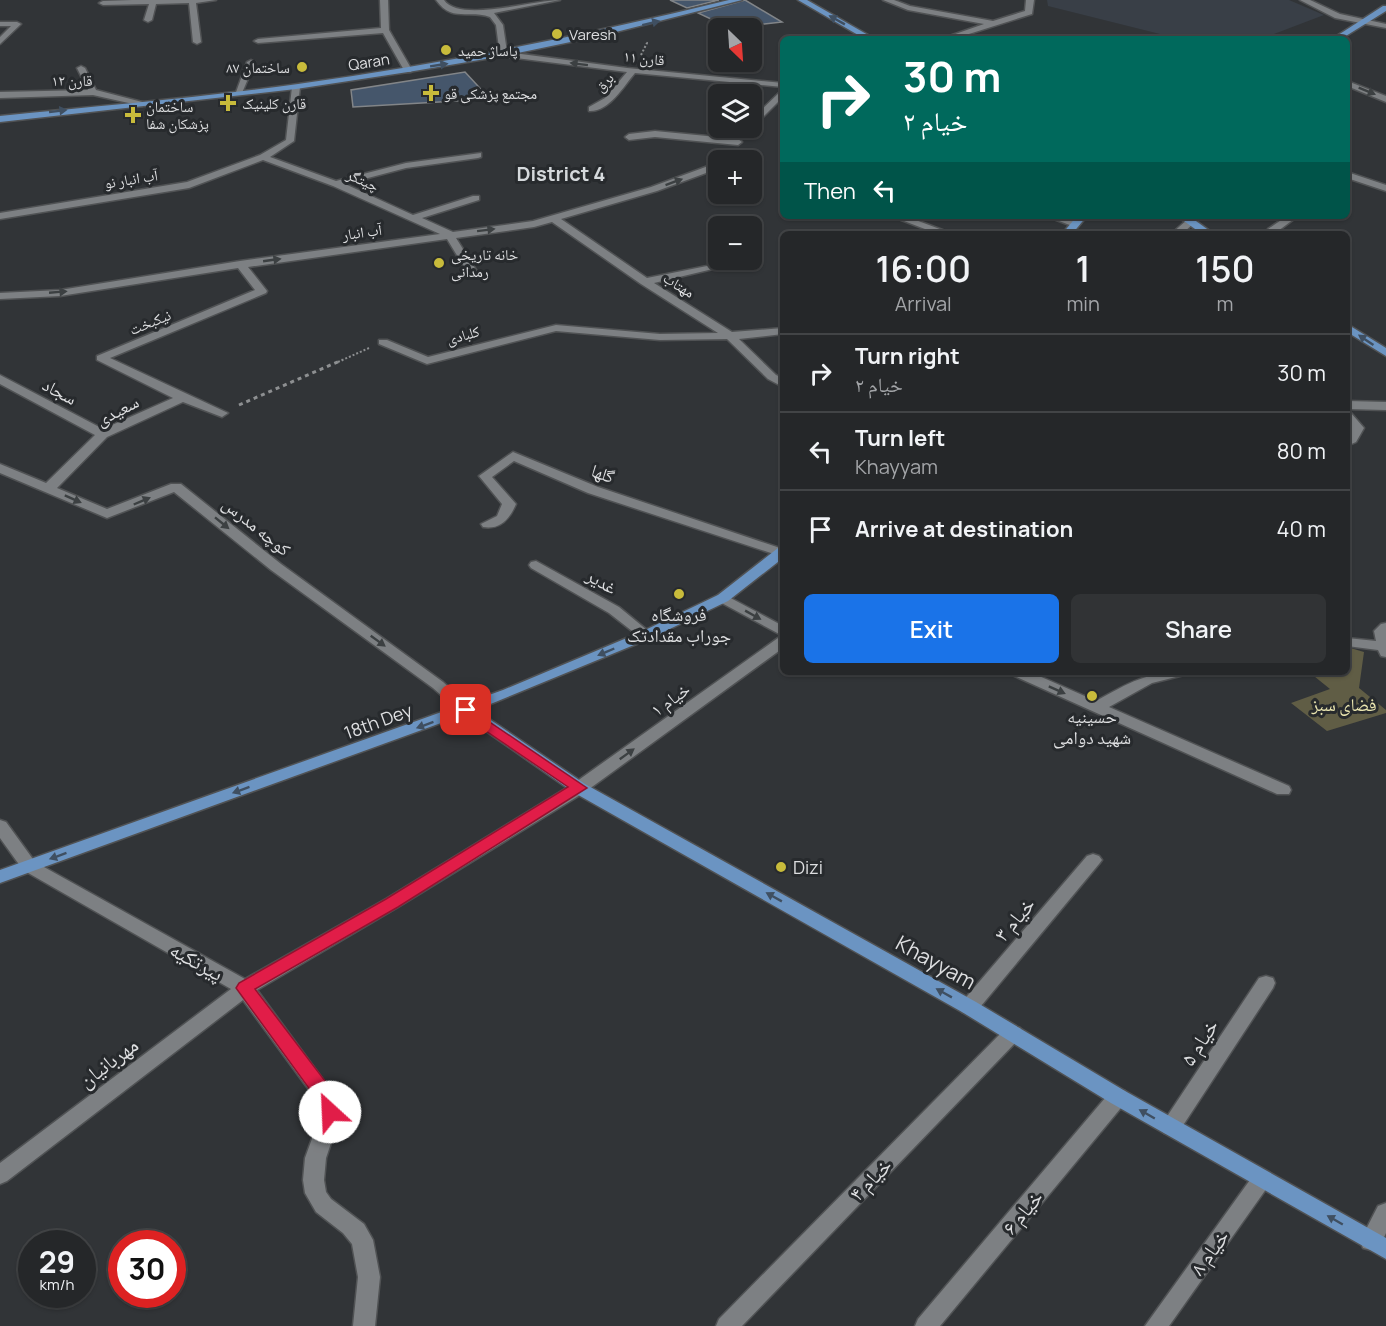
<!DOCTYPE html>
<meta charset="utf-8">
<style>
:root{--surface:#252729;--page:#313335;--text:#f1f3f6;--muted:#a3a5a8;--line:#424446;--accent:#1a73e8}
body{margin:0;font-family:Manrope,"Noto Naskh Arabic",sans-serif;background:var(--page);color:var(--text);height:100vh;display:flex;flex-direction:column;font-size:22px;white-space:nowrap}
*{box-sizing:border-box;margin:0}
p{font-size:20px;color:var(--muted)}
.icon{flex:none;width:33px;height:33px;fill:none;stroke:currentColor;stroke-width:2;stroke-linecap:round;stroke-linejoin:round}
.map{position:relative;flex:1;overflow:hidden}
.drawer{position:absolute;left:780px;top:231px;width:570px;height:444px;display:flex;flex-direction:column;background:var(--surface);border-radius:9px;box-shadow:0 2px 4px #0004,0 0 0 2px var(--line)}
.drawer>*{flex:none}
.hud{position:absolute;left:780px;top:36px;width:570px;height:183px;border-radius:9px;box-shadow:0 2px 4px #0004,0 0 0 2px var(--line);background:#00695c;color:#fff;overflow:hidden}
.needle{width:39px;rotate:155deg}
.tools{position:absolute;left:708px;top:18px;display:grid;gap:12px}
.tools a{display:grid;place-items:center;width:54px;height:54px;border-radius:9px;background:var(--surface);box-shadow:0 2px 4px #0004,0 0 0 2px var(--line);font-size:30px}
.speed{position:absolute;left:18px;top:1230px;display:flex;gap:12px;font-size:30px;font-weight:700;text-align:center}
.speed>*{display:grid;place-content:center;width:78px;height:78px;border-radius:50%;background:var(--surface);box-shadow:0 2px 4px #0004,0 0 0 2px var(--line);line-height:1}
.speed small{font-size:15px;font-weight:400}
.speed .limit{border:9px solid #d22;background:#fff;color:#111}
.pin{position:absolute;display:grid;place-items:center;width:51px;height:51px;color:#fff;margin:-26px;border-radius:12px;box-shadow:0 3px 9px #0006}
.me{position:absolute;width:66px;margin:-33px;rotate:335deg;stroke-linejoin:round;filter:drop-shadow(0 0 4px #0008)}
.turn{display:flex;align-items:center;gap:21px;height:126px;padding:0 24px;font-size:27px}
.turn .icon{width:78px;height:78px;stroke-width:2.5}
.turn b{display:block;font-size:42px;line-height:51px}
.then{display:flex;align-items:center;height:57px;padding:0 24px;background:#0003;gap:12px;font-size:22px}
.eta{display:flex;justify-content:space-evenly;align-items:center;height:102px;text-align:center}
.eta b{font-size:36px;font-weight:600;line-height:42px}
.action{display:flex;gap:12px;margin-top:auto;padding:12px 24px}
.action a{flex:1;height:69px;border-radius:9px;background:var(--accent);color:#fff;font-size:24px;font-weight:600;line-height:69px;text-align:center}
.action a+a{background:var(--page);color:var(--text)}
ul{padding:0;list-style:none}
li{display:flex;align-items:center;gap:18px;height:78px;padding:0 24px;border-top:2px solid var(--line)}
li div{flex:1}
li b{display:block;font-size:22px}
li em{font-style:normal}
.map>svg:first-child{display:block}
.built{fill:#393f47}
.green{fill:#605d45}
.building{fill:#45566b;stroke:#828588;stroke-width:1.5}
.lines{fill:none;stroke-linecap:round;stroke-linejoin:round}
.minor-casing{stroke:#505254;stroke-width:3}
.major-casing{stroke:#505254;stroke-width:3}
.path-far1{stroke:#8d8f91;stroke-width:2;stroke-dasharray:2 2;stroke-linecap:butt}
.path{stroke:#8d8f91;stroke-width:3;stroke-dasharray:4 4;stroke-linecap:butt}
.minor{fill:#7d8083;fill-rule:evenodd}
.major{fill:#6b94c2;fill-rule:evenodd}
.oneway{fill:#3f4f61}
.oneway2{fill:#3c4042}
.route{fill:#e11d48;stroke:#92132f;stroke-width:1.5}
.poi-dot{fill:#c8bb3b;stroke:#272a2d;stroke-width:2}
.labels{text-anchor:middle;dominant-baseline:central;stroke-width:6;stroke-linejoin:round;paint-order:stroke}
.far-poi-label{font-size:15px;fill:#dddee0;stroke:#272a2d;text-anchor:start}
.far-street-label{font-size:15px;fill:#dddee0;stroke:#272a2d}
.street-label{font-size:18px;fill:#dddee0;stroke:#272a2d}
.poi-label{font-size:18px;fill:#dddee0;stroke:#272a2d}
.park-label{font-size:18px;fill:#ebe6b0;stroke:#272a2d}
.far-district-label{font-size:20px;font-weight:bold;fill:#d5d9dc;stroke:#272a2d}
.near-street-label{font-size:21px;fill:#dddee0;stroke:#272a2d}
</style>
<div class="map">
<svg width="1386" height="1326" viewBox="0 0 1386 1326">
<rect width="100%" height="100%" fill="#313437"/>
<polygon class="built" points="1047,0 1289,0 1324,15 1261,39 1180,39 1048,6"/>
<polygon class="green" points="1347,647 1364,652 1359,688 1386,710 1386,713 1327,731 1291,703 1330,689 1309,672 1347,672"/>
<g class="building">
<polygon points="670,0 719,0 687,8"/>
<polygon points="745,0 782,22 730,28 698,13"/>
<polygon points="465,72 490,99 353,107 351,90"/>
</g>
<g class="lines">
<g class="minor-casing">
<g id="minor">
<polygon points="132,0 216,0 196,3 201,42 197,44 193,42 189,3 156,4 152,20 148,22 144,20 149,4 103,5 99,3 103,1"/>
<polygon points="380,0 388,0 389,30 412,70 411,72 405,72 383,33 258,43 254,41 258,39 381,28"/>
<path d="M 436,0 L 444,0 C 459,23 533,0 560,0 L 494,13 L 503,25 L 507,52 L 627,68 L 783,83 L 783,87 L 635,73 C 623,87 609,112 589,111 L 589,107 L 605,98 L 627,72 L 500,56 L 496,25 L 490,17 C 469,9 452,23 436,0 Z"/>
<polygon points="883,0 894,0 910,6 993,21 1025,11 1026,0 1034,0 1032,14 953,39 941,39 984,24 908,10"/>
<polygon points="1300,0 1310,0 1340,14 1386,24 1386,28 1335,18"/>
<polygon points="0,22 17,22 21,24 0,44 0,37 11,26 0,26"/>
<polygon points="251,60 255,62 242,93 235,95 247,62"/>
<polygon points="81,66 85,68 96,90 146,103 142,106 93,95 0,98 0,92 88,90 77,68"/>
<polygon points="1347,81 1386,96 1386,102 1347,86"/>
<polygon points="296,85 300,87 294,141 270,157 336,181 406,163 481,153 481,157 478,158 406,168 345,184 413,215 473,196 479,196 479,200 422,218 453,232 533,221 651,187 711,165 715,160 721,160 718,160 717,169 657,191 561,219 647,278 717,264 717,268 654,283 732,332 783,328 783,334 739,339 776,375 783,378 783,387 768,379 727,339 660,340 556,331 427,364 379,344 379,340 387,340 428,357 556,325 660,334 718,333 641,284 552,222 534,227 456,238 478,273 473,276 469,275 447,239 248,267 267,291 266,293 110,358 228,413 222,417 183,402 107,437 57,488 107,509 171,484 181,484 281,564 443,682 471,707 474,710 471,713 461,713 433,688 271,570 174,492 107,518 0,473 0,464 46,483 95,435 0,384 0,375 103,429 173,398 97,360 97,356 255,290 238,268 60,296 0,299 0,293 60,290 240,261 440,234 333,186 263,160 189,188 0,219 0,213 187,182 260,155 286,140 292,87"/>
<polygon points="783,89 783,97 755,125 752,125 752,119"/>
<polygon points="655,131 738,139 742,142 738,145 655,137 629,140 625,137 629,134"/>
<polygon points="1347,172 1386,185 1386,191 1347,178"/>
<polygon points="891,216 905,216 953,234 938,234"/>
<polygon points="1046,216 1061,216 1080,224 1075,227"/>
<polygon points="1287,216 1298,216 1278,231 1280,234 1268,233 1268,229"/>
<polygon points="1188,219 1196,221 1182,234 1171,234"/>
<polygon points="1347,401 1386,402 1386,410 1347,409"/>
<polygon points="1347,412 1351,413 1364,428 1356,442 1347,446 1347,437 1352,428 1347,423"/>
<path d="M 513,452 L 598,487 L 783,549 L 783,557 L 588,493 L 514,461 L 492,477 L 516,504 C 510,518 501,530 483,527 L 481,524 L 497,516 L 502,504 L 479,476 Z"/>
<polygon points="536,561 619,607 653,635 651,638 641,638 609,613 531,568 529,565 531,562"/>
<polygon points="723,594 783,626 783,636 718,601 716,598 718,595"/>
<polygon points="1386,623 1386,657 1381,656 1378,650 1347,646 1347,638 1376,641 1374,631 1381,624"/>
<polygon points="783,637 783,648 585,792 398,907 257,990 338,1100 337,1125 326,1158 324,1180 326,1192 331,1199 364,1224 373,1240 380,1277 375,1326 353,1326 358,1277 352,1244 343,1233 316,1212 305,1193 303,1180 305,1158 317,1125 318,1102 243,1000 7,1181 0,1184 0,1163 231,989 23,870 0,838 0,820 6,822 35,862 245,979 386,899 573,784 778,638"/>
<path d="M 1009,672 L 1030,672 L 1096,701 C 1131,682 1145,672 1187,672 L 1184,675 L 1152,683 L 1109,707 L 1289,786 L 1291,790 L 1289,794 L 1277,794 L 1012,675 Z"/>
<polygon points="1093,854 1099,856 1102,860 1099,864 976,1012 969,1014 962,1012 960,1007 962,1002 1087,856"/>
<polygon points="1266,976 1273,978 1275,983 1273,988 1178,1133 1171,1135 1164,1133 1161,1127 1164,1121 1259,978"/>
<polygon points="1013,1026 1020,1028 1023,1033 1020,1038 742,1326 716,1326 719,1319 1006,1028"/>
<polygon points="1118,1089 1125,1091 1128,1097 1125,1103 940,1326 915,1326 918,1319 1111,1091"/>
<polygon points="1262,1170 1269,1173 1272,1179 1269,1185 1169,1326 1145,1326 1255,1173"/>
<polygon points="1386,1203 1386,1233 1379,1248 1371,1250 1363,1248 1360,1241 1378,1206"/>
</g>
</g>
<g class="major-casing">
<g id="major">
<path d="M 729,0 L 742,0 L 604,35 L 503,56 L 408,72 L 296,89 L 0,122 L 0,116 C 99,106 199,98 298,84 C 443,64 586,35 729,0 Z"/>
<polygon points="798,0 807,0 875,39 865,39"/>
<polygon points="1383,6 1386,6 1386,11 1341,39 1332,39"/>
<polygon points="1077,216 1087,216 1072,234 1062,234"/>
<polygon points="1177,216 1189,216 1214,234 1202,234"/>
<polygon points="1347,324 1386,348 1386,356 1347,332"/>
<polygon points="783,547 783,558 728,601 651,638 476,710 585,784 976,1002 1125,1091 1386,1238 1386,1259 1111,1103 962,1012 573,792 463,715 0,883 0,870 503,690 641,632 718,595 778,548"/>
</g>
</g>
<g class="path-far1">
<polyline points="641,55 647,43 645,42"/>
<polyline points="338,362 369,348"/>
</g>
<polyline class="path" points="239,405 342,360"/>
<use href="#minor" class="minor"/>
<use href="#major" class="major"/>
</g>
<defs><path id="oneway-solid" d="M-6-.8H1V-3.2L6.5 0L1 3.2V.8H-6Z" transform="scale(1.5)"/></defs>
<g class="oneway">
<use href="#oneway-solid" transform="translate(837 20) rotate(-151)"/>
<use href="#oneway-solid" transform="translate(651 23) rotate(-14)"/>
<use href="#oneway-solid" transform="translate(439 65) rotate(-9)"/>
<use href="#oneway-solid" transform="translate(58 111) rotate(-7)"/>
<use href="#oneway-solid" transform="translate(1366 340) rotate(-146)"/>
<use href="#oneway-solid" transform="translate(606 652) rotate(157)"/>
<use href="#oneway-solid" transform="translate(425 725) rotate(160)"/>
<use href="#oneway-solid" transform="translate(241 790) rotate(160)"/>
<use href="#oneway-solid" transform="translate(58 856) rotate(160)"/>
<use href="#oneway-solid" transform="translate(774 897) rotate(-151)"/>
<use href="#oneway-solid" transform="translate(944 993) rotate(-151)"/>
<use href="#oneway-solid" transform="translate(1147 1114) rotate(-150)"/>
<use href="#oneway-solid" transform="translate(1335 1220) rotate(-150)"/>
</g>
<g class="oneway2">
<use href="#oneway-solid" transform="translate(579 64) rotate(-173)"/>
<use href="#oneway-solid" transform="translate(1367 91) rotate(22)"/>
<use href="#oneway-solid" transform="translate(674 182) rotate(-20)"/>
<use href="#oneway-solid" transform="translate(486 230) rotate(-7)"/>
<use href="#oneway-solid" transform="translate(272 260) rotate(-8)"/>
<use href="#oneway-solid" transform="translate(58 292) rotate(-5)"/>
<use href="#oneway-solid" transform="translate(73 499) rotate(24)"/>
<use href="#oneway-solid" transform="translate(142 501) rotate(-23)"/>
<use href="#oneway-solid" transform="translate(222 523) rotate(39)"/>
<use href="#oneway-solid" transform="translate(753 615) rotate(29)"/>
<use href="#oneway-solid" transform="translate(378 641) rotate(36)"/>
<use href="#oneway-solid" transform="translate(1057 690) rotate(24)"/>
<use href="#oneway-solid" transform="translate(627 754) rotate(-36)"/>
</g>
<polygon class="route" points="466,706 587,788 398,907 255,989 335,1094 339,1112 337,1117 330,1119 323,1117 319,1102 236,988 239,983 386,899 568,787 461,714 459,710"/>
<g class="poi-dot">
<circle cx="557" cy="34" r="6"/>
<circle cx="446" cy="50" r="6"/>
<circle cx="302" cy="67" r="6"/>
<path d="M428 84h6v6h6v6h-6v6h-6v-6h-6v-6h6z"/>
<path d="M225 94h6v6h6v6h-6v6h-6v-6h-6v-6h6z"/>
<path d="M130 106h6v6h6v6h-6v6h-6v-6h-6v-6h6z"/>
<circle cx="439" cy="263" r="6"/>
<circle cx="679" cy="594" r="6"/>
<circle cx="1092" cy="696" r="6"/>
<circle cx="781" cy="867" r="6"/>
</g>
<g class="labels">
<g class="far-poi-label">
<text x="569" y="34">Varesh</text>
<text x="458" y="50">پاساژ حمید</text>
<text x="290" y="67" text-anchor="end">ساختمان ٨٧</text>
<text x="444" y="93">مجتمع پزشکی قو</text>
<text x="242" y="103">قارن کلینیک</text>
<text x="146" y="106">ساختمان<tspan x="146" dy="17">پزشکان شفا</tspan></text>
<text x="451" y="254">خانه تاریخی<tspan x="451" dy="17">رمدانی</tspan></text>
</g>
<g class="far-street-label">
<text transform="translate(644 58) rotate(6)">قارن ۱۱</text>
<text transform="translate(369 62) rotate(-9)">Qaran</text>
<text x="72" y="80">قارن ۱۲</text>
<text transform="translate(604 82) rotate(-46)">برق</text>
<text transform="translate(131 179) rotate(-9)">آب انبار نو</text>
<text transform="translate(363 180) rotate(24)">چیتگر</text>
<text transform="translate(362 232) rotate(-8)">آب انبار</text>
<text transform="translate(679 285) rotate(32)">مهتاب</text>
<text transform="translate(150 322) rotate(-22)">نیکبخت</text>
<text transform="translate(463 335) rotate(-15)">کلبادی</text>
</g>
<g class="street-label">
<text transform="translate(60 391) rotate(28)">سجاد</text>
<text transform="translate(117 410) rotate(-27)">سعیدی</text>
<text transform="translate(603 473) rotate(20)">گلها</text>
<text transform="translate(257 526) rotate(39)">کوچه مدرس</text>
<text transform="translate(602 581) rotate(30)">غدیر</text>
<text transform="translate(670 699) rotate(-36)">خیام ۱</text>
<text transform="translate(378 721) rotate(-20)">18th Dey</text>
</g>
<g class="poi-label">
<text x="679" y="614">فروشگاه<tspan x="679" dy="21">جوراب مقدادتک</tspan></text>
<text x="1092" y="716">حسینیه<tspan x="1092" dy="21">شهید دوامی</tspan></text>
<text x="793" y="867" text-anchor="start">Dizi</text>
</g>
<g class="park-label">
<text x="1344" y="704">فضای سبز</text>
</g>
<g class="far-district-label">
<text x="561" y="173">District 4</text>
</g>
<g class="near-street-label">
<text transform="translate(1014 919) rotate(-50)">خیام ۳</text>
<text transform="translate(197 961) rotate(29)">پیرتکیه</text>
<text transform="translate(936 962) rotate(29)">Khayyam</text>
<text transform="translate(1199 1042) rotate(-57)">خیام ۵</text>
<text transform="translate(108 1062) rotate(-37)">مهربانیان</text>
<text transform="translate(870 1179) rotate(-46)">خیام ۴</text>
<text transform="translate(1022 1212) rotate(-50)">خیام ۶</text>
<text transform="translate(1209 1252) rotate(-54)">خیام ۸</text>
</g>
</g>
</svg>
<div class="tools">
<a><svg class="needle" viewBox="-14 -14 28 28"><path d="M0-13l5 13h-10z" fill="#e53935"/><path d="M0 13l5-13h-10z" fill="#a3a5a8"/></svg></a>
<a><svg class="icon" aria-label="layers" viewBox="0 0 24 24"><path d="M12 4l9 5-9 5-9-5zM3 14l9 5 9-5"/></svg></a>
<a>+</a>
<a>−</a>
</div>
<div class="speed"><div>29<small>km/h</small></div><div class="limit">30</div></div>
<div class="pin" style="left:466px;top:710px;background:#d93025"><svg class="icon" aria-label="arrive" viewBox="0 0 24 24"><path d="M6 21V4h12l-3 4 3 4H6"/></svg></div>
<svg class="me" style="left:330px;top:1112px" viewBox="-20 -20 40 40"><circle r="19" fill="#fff"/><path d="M0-13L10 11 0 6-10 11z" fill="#e11d48"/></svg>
<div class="hud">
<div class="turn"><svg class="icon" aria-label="right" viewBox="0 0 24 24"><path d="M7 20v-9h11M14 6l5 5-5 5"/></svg><div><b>30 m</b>خیام ۲</div></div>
<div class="then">Then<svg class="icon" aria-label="left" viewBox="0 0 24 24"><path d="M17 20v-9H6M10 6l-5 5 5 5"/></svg></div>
</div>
<section class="drawer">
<div class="eta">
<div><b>16:00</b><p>Arrival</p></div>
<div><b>1</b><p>min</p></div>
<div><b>150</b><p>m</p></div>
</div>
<ul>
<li><svg class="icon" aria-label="right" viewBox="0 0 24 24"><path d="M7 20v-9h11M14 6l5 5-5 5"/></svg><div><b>Turn right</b><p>خیام ۲</p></div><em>30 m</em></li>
<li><svg class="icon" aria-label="left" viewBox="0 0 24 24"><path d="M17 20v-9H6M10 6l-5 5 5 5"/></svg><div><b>Turn left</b><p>Khayyam</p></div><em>80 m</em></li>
<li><svg class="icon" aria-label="arrive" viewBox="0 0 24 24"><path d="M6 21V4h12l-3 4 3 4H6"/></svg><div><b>Arrive at destination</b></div><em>40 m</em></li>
</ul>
<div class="action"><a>Exit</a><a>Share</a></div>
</section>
</div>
